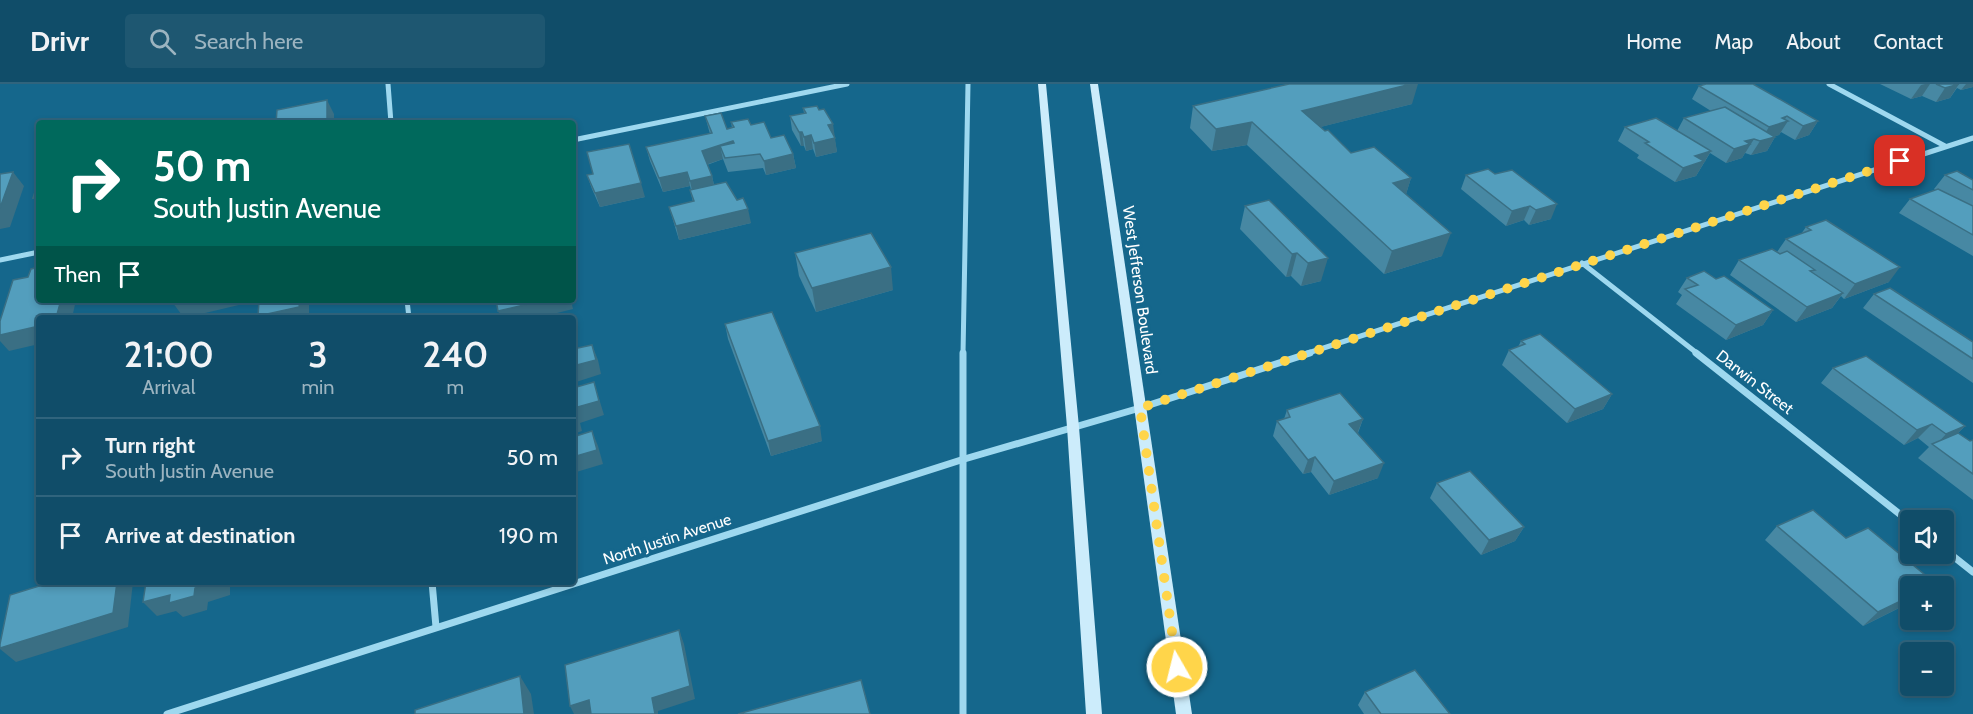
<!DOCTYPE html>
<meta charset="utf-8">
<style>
:root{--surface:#104d69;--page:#1e5771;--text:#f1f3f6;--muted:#9cb4c0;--line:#30647d}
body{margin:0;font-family:Cabin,sans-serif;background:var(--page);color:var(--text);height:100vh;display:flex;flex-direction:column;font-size:22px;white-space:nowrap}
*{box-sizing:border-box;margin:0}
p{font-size:20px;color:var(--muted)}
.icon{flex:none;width:33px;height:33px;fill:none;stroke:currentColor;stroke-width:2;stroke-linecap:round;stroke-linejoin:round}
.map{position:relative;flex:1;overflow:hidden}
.sheet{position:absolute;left:36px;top:231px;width:540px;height:270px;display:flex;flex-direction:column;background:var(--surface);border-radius:6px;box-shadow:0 3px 9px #0003,0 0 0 2px var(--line)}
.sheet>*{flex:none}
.guide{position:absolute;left:36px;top:36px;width:540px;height:183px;border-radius:6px;box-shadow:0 3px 9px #0003,0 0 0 2px var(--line);background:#00695c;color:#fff;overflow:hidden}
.controls{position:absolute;left:1900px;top:426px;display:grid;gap:12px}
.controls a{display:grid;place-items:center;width:54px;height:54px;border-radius:6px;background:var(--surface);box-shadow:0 3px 9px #0003,0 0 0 2px var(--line);font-size:30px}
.pin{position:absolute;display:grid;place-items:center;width:51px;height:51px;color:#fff;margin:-26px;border-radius:12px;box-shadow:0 3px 9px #0006}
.me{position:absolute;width:66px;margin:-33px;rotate:352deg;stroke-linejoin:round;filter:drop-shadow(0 0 4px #0008)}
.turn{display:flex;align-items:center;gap:21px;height:126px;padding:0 18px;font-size:27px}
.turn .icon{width:78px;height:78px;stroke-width:2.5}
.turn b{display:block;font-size:42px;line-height:51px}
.then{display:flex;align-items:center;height:57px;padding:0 18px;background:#0003;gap:12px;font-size:22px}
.eta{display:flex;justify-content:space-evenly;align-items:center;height:102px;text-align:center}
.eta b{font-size:36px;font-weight:600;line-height:42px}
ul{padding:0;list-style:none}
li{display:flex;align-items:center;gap:18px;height:78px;padding:0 18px;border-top:2px solid var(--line)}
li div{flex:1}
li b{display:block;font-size:22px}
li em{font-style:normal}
header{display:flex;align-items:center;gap:36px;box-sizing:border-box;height:84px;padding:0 30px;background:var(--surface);border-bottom:2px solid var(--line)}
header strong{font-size:28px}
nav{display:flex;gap:33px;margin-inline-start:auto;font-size:21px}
.search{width:420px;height:54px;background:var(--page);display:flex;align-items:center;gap:15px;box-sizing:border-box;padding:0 21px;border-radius:6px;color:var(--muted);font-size:22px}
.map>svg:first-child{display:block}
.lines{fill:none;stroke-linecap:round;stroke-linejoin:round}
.minor-far1{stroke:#9ed8ef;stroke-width:5}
.minor{stroke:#9ed8ef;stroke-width:7}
.secondary{fill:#ccecfb;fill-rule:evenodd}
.wall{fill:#4788a3}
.shaded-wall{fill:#3a6f84}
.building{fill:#539ebd;stroke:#3a6f84;stroke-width:1.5}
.route{stroke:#ffd54a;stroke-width:10;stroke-dasharray:0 18}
.labels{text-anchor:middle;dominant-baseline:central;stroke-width:6;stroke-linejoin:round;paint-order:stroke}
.street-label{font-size:16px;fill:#fff;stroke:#15678c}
</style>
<header>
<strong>Drivr</strong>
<div class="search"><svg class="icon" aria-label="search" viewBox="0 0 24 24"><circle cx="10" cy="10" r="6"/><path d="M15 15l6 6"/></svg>Search here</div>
<nav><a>Home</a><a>Map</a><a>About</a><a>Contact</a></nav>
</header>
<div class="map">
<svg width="1973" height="630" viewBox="0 0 1973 630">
<rect width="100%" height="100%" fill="#15678c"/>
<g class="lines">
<g class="minor-far1">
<polyline points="388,0 391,39"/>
<polyline points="1829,0 1945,62"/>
<polyline points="573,56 847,0"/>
<polyline points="0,176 39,168"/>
<polyline points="1582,179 1698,270"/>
<polyline points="407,216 409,234"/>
<polyline points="963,270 968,0"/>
<polyline points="1305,270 1973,54"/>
</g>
<g class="minor">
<polyline points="963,269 963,630"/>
<polyline points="1696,269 1911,439"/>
<polyline points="1944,465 1973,488"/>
<polyline points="432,498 436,543"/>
<polyline points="167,630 961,376 1140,324 1310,269"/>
</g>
<g class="secondary">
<polygon points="1038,0 1046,0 1079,343 1102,630 1086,630 1067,343"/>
<polygon points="1090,0 1098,0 1192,630 1176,630"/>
</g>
</g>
<g class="wall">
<polygon points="1880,0 1973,0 1973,3 1961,6 1957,4 1950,14 1936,18 1922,12 1911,15"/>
<polygon points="1699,2 1818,37 1809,51 1795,56 1781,48 1779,51 1775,52 1775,53 1767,67 1751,71 1745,69 1742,74 1726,79 1710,69 1696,92 1675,98 1637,74 1639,71 1618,57 1625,43 1677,47 1684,34 1711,27 1692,15"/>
<polygon points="1412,20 1320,43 1351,69 1411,94 1406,110 1442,172 1384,190 1247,61 1212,67 1190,44 1193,22"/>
<polygon points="803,24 834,52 837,68 816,73 813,65 806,67 804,62 801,62 792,46 790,32 804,29"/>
<polygon points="705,32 727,45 732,44 731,38 751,41 771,54 793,70 796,84 766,91 763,84 728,88 723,75 707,81 712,92 714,101 751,139 679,156 669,123 693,118 690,106 691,106 690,102 663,108 650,77 646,63 710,50"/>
<polygon points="1495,90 1551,135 1529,141 1524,136 1506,142 1461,105 1466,91"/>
<polygon points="587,91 645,113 600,123 592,105"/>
<polygon points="1945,91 1973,96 1973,172 1899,129 1910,115 1935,106 1934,105"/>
<polygon points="1269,116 1321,197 1301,202 1291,192 1286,193 1240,145 1245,122"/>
<polygon points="1806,143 1889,198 1844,215 1841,212 1832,224 1796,238 1730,191 1739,176 1777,168 1786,155 1801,150"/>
<polygon points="795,169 893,206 816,228 799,192"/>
<polygon points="1687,194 1716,195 1773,226 1763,241 1726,256 1676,220 1682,211 1678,208"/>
<polygon points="1874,210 1973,258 1973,299 1863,224"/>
<polygon points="725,240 822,357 771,372 728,255"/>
<polygon points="1521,257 1612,310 1603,325 1567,339 1502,281 1509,266 1518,263"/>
<polygon points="1833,284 1965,342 1958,349 1970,357 1973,356 1973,416 1918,374 1929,363 1918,354 1904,361 1821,299"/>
<polygon points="1287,326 1363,335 1358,349 1378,394 1329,411 1311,388 1303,390 1273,352 1277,337 1284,335"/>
<polygon points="1437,399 1524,443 1515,457 1481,471 1430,414"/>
<polygon points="1777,442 1846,454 1911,502 1911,518 1863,542 1765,456"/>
<polygon points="1365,608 1450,630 1364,630 1358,621"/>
</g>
<g class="shaded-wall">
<polygon points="1411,0 1418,0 1412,20 1297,49 1302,27"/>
<polygon points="1925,0 1930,0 1922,12 1911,15 1921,1"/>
<polygon points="1959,0 1950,14 1936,18 1945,4"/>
<polygon points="1966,0 1973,0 1973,3 1961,6"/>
<polygon points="327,16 334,30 334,39 327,39"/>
<polygon points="1787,32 1783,38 1788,37 1779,51 1760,57 1769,43 1782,34"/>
<polygon points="1818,37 1809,51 1795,56 1803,42"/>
<polygon points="1252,38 1247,61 1212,67 1216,45"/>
<polygon points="833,40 837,68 816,73 814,59 828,41"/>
<polygon points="799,48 802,48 804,62 801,62"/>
<polygon points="811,51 813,65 806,67 804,53"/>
<polygon points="1775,53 1767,67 1751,71 1760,57"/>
<polygon points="1754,55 1742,74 1726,79 1734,65 1745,57"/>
<polygon points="733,57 736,71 720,62 723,75 705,81 702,67"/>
<polygon points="1711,67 1696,92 1675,98 1683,84 1695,72"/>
<polygon points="793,70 796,84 766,91 764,77"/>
<polygon points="13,88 24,102 10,143 0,145 0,124"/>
<polygon points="687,88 690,102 663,108 659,94"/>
<polygon points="712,92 715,106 693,111 690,97"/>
<polygon points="1411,94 1404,117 1393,99"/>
<polygon points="641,99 645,113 600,123 595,109"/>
<polygon points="39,113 39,122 33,114"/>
<polygon points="1557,120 1551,135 1529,141 1536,126"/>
<polygon points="1530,122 1524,136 1506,142 1512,127"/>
<polygon points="748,125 751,139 679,156 676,142"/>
<polygon points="1451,149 1442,172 1384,190 1392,167"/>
<polygon points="1297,169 1291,192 1286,193 1292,170"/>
<polygon points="1328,174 1321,197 1301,202 1308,179"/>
<polygon points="891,183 893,206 816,228 812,204"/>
<polygon points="1900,183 1889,198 1844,215 1855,200"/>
<polygon points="1843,209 1832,224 1796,238 1807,223"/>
<polygon points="61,216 76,216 72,234 56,234"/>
<polygon points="139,216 159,216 142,220"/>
<polygon points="187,216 244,216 243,220 184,234 173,219"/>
<polygon points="300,216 319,216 309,218 309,234 259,234 258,232"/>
<polygon points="545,216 571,216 573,225 537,234 501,234 498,227"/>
<polygon points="1773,226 1763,241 1726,256 1736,241"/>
<polygon points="39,242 39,260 9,267 0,257 0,251"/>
<polygon points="592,261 598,276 601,290 573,299 573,282"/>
<polygon points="594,298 604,331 580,339 582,347 573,350 574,324"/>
<polygon points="1612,310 1603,325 1567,339 1575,325"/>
<polygon points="1363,335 1357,350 1349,340"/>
<polygon points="1932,340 1918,354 1904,361 1917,346"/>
<polygon points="820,342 822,357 771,372 768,357"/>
<polygon points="1965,342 1951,356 1935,362 1946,350"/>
<polygon points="592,347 598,362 603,380 573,389 573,373"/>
<polygon points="1315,373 1311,388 1303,390 1308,376"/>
<polygon points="1384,379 1378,394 1329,411 1334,397"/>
<polygon points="1524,443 1515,457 1481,471 1489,456"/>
<polygon points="117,498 133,498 128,543 16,578 0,565 0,564"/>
<polygon points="213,498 230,498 230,511 208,518 207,526 183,533 176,527 157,532 143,518"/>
<polygon points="1911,512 1911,518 1863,542 1878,528"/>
<polygon points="679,546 684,560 695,615 658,627 658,630 655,630 652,614"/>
<polygon points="520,592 531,610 534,630 524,630"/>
<polygon points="589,616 592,630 574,630 570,622"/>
</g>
<g class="building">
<polygon points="1289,0 1411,0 1302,27 1325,47 1328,46 1351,69 1374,63 1411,94 1393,99 1451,149 1392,167 1252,38 1216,45 1193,22"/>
<polygon points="1706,0 1753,0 1818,37 1803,42 1787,32 1782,34 1788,37 1769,43 1699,2"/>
<polygon points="1936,0 1959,0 1945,4"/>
<polygon points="327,16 327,39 276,39 277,26"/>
<polygon points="817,22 819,26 824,25 833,40 828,41 835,54 814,59 811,51 804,53 802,48 799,48 790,32 806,29 803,24"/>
<polygon points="1725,23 1775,53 1760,57 1754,55 1745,57 1750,60 1734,65 1684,34"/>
<polygon points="721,29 727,45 734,43 731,38 748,35 751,41 764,38 771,54 784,51 793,70 764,77 760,70 725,74 720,62 734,59 733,57 702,67 712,92 690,97 687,88 659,94 646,63 712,49 705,32"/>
<polygon points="1656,34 1711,67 1695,72 1704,77 1683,84 1645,59 1649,58 1625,43"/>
<polygon points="262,35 262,39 243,39"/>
<polygon points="629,60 641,99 595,109 587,91 593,90 587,68"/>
<polygon points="1488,85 1495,90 1512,86 1557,120 1536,126 1530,122 1512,127 1466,91"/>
<polygon points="1957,87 1973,96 1973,106 1945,91"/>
<polygon points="13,88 0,124 0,90"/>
<polygon points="39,95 39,113 33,114"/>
<polygon points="726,98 737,116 743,114 748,125 676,142 669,123 694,117 690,106"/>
<polygon points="1938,105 1973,122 1973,151 1910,115"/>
<polygon points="1269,116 1328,174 1308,179 1297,169 1292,170 1245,122"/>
<polygon points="1826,136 1900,183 1855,200 1786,155 1811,146 1806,143"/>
<polygon points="871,149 891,183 812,204 795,169"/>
<polygon points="1772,165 1780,170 1787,167 1815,186 1810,187 1843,209 1807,223 1739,176"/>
<polygon points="39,183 39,216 61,216 56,234 39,234 39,242 0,251 0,237 13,196 28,193 31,185"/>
<polygon points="1704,187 1716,195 1724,192 1773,226 1736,241 1685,205 1698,201 1687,194"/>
<polygon points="1890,204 1973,258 1973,275 1874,210"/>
<polygon points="174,216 187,216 173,219"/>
<polygon points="259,216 300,216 299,223 258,232"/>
<polygon points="496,216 545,216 498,227"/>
<polygon points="772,228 820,342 768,357 725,240"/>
<polygon points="1540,250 1612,310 1575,325 1509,266 1525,260 1521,257"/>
<polygon points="592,261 596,276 573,282 573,265"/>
<polygon points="1866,272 1965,342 1946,350 1932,340 1917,346 1833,284"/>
<polygon points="594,298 599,317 574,324 576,332 573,333 573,304"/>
<polygon points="1340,309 1363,335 1349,340 1384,379 1334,397 1315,373 1308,376 1277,337 1290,333 1287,326"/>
<polygon points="592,347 597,366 573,373 573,353"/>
<polygon points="1958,349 1970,357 1973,356 1973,390 1932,360"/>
<polygon points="1470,387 1524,443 1489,456 1437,399"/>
<polygon points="1813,426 1846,454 1868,444 1936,500 1930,502 1911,502 1911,512 1878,528 1777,442"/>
<polygon points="49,498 117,498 113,529 0,564 0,560 10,511 49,499"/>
<polygon points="146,498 213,498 195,504 194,512 169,519 170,511 143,518"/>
<polygon points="679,546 690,602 652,614 655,630 591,630 589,616 570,622 565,581"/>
<polygon points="1415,586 1450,630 1381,630 1365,608"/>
<polygon points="520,592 524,630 415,630 415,626"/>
<polygon points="861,596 870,630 738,630"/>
</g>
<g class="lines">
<polyline class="route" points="1177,583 1140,324 1900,77"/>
</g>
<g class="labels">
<g class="street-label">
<text transform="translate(1140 206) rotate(82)">West Jefferson Boulevard</text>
<text transform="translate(1755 298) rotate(38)">Darwin Street</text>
<text transform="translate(667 455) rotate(-18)">North Justin Avenue</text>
</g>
</g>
</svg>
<div class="controls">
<a><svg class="icon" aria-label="sound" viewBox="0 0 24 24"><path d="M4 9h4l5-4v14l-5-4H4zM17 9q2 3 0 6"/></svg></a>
<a>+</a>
<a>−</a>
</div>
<div class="pin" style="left:1900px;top:77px;background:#d93025"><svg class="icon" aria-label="arrive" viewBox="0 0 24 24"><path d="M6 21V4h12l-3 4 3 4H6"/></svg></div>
<svg class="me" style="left:1177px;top:583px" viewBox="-20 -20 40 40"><circle r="17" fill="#ffd54a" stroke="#fff" stroke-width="3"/><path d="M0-11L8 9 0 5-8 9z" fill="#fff"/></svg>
<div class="guide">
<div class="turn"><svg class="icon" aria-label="right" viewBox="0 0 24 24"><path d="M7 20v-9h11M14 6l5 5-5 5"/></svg><div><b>50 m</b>South Justin Avenue</div></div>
<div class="then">Then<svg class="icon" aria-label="arrive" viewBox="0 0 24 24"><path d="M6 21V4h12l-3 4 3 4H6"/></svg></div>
</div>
<section class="sheet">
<div class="eta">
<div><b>21:00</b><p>Arrival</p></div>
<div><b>3</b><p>min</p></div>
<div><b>240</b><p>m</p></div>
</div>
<ul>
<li><svg class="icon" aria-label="right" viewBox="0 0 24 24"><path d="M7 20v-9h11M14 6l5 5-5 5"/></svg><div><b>Turn right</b><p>South Justin Avenue</p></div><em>50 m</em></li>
<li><svg class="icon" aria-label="arrive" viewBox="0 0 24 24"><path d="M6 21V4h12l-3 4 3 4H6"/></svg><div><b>Arrive at destination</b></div><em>190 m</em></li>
</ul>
</section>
</div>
